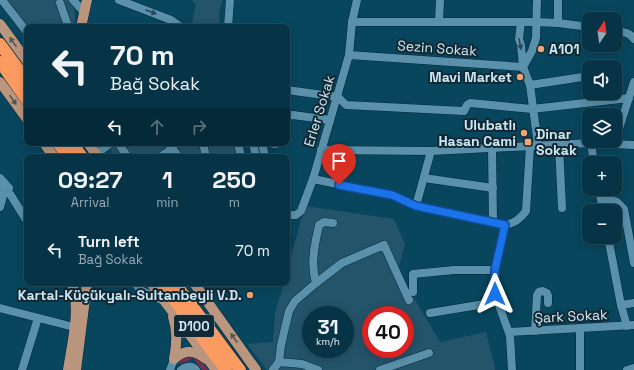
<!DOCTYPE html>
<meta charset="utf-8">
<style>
:root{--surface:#063446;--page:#0f3c4d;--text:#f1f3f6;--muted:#98aab3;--line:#274f5f}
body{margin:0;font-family:"Space Grotesk",sans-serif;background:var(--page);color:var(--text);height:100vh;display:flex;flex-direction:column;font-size:15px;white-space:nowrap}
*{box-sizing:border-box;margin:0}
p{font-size:13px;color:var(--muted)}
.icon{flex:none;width:22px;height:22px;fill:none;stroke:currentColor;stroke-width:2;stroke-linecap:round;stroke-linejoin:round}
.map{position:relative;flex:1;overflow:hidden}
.details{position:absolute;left:24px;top:154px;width:266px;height:132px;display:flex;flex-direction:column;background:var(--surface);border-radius:8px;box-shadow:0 2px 10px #0003,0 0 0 1px var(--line)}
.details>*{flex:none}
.banner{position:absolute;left:24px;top:24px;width:266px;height:122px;border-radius:8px;box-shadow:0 2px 10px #0003,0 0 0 1px var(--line);background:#063446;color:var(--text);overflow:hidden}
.needle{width:26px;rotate:13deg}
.tools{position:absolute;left:582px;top:12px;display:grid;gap:8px}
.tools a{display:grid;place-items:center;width:40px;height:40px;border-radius:8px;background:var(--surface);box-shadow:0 2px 10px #0003,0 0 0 1px var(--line);font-size:20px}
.speed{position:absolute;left:302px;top:306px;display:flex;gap:8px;font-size:20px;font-weight:700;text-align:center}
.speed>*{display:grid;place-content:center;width:52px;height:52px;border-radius:50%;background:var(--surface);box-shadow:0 2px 10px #0003,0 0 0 1px var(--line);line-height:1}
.speed small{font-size:10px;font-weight:400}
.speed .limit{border:6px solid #d22;background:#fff;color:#111}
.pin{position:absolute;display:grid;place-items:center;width:34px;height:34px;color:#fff;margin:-41px -17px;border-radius:50% 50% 50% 0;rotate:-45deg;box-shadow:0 0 4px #0007}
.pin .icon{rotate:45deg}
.me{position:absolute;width:44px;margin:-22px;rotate:0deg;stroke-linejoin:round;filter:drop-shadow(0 0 3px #0008)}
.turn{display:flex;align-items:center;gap:14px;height:84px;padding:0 20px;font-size:18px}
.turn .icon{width:52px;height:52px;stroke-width:2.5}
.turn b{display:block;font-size:28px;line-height:34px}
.lanes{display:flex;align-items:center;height:38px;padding:0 20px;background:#0003;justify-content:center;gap:20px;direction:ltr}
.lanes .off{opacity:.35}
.eta{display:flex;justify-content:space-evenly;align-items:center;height:68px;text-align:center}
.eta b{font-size:24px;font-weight:700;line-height:28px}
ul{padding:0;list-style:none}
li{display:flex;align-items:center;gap:12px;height:56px;padding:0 20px}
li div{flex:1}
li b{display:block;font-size:15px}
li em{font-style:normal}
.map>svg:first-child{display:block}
.built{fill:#24546a;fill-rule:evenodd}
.green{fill:#743053}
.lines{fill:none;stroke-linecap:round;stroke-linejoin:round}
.minor-casing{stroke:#002a3c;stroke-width:9}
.major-casing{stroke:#002a3c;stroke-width:11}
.highway-casing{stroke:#002a3c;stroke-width:13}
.minor{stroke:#5a90aa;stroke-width:8}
.major{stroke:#bb967e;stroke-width:10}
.highway{stroke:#fb9a61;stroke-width:12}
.oneway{fill:#284857}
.oneway2{fill:#565552}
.route-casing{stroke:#114b97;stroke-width:10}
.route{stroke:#1a73e8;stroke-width:7}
.poi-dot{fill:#efa377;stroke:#122934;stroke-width:1.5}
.labels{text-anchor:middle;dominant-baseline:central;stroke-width:4;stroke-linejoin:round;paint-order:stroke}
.shield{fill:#122934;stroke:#95afbc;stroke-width:1}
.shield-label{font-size:13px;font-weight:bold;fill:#cde8f7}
.street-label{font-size:14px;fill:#cde8f7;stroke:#122934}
.poi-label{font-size:14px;font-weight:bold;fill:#cde8f7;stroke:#122934;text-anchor:end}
</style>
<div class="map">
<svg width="634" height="370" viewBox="0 0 634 370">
<rect width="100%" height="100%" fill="#08465d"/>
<g class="built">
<polygon points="0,0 69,0 73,4 75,15 75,27 27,27 27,41 0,4"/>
<polygon points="192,0 222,0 219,14 220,27 191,27 196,4"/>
<polygon points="106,143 241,143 244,157 116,157"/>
<path d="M 305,206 L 394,219 L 405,244 L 398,271 L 440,342 L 486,332 L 495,368 L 495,370 L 267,370 L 247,344 L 273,342 L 275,313 L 284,283 L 287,283 L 287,271 ZM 311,315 L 345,315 L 345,349 L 311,349 ZM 371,315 L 405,315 L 405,349 L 371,349 Z"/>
</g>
<polygon class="green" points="186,354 200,359 208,370 202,370 193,358 186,362 178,364 180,360"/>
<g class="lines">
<g class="minor-casing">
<g id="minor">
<polyline points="2,0 27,32"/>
<polyline points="73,0 84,12"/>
<polyline points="119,0 171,20 181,27"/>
<polyline points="558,0 558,23"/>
<polyline points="60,3 67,23 66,27"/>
<polyline points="352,22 536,22 558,23 589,27"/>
<polyline points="439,22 440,0"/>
<polyline points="521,22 519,39 521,45 523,67 530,85 538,145"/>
<polyline points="228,27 230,0"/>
<path d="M 615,31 C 623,32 629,32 634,39"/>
<polyline points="349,55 523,67"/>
<polyline points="523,67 532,51 536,38 537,0"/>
<polyline points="530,85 589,76"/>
<polyline points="287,90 338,97 346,105 464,111 467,105 470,103 532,109 629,98"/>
<polyline points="287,116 293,115 330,120"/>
<polyline points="615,141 634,82"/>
<polyline points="118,143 128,157"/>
<polyline points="168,143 179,157"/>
<polyline points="203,143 206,157"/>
<polyline points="238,143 241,157"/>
<polyline points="253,143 256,157"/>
<polyline points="262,143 265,157"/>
<polyline points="271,143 275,144 279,143"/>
<polyline points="591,143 594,163"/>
<polyline points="559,145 562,208"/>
<polyline points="492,148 493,222"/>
<polyline points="321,150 431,151 591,143 634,145"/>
<polyline points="96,154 111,143"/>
<polyline points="160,157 173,148"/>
<polyline points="0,178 9,188"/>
<polyline points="424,178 493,188"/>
<polyline points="313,179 392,195 416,206 505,225"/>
<polyline points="0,185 10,194 27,221"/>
<polyline points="599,189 603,211"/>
<polyline points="601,198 617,202 624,209 634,263"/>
<polyline points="416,206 431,151"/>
<polyline points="0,207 5,189"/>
<polyline points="287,215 296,215 301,211 313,179 349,55 352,22 357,0"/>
<polyline points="287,236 287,245"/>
<polyline points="608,237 621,305 627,326"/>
<polyline points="135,283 140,290 164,301"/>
<path d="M 316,283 C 310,263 315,244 319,225 L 324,222 L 333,223"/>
<polyline points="413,292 413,274 454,270 495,270"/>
<polyline points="621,305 634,303"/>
<polyline points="0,308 74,327"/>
<polyline points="430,313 497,302"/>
<polyline points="580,328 580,370"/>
<polyline points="535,331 537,295 539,292 543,291 547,293 548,296 548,303"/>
<polyline points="509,332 634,325"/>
<polyline points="279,362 302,364 318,370"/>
<polyline points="22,370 38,318"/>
<polyline points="170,370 174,359"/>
<path d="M 181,370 C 185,366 192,365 196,370"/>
<polyline points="273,370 279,362 281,345 289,311 295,301 316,283 342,263 384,245 409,300"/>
<polyline points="380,370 429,353"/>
<path d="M 512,370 L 510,336 L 495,294 L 495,270 L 505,225 C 515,223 520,219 526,211 L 530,146"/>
<polyline points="627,370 634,368"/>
</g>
</g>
<g class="major-casing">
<g id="major">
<polyline points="0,24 27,61"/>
<polyline points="81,27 87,0"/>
<polyline points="0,82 27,119"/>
<polyline points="44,143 54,157"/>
<polyline points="88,143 98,157"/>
<polyline points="151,283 216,370"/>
<polyline points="194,283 256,370"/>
<path d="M 173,317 C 178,331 177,344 174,359"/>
<path d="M 174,359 C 186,349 194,350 206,359"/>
<path d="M 68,370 C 72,343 81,310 72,283"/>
<polyline points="76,370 87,283"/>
</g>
</g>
<g class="highway-casing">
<g id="highway">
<polyline points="0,44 27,81"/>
<polyline points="0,62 27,100"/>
<polyline points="58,143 68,157"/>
<polyline points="72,143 82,157"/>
<polyline points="162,283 226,370"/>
<polyline points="175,283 240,370"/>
</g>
</g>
<use href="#minor" class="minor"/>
<use href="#major" class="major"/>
<use href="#highway" class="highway"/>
</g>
<defs><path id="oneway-solid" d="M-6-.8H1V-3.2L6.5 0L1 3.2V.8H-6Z"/></defs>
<g class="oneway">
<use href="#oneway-solid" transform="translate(151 12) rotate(21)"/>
<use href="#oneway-solid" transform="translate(520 44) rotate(79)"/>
</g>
<g class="oneway2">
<use href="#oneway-solid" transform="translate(13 42) rotate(-126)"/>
<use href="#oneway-solid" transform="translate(13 100) rotate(55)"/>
<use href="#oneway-solid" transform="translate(234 338) rotate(-125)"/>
</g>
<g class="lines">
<g class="route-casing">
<polyline id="route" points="339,185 392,195 416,206 505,225 495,270 495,294"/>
</g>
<use href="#route" class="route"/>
</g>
<g class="poi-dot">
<circle cx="541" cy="49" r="4"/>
<circle cx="520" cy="77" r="4"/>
<circle cx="524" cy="133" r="4"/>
<rect x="524" y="138" width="8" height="8" rx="2"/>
<circle cx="250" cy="295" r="4"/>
</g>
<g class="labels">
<rect class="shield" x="174" y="315" width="40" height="22" rx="3"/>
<g class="shield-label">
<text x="194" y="326">D100</text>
</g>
<g class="street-label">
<text transform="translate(437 48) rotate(4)">Sezin Sokak</text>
<text transform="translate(319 111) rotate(-73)">Erler Sokak</text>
<text transform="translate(571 316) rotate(-3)">Şark Sokak</text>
</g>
<g class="poi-label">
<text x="549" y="49" text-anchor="start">A101</text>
<text x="512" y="77">Mavi Market</text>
<text x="516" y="125">Ulubatlı<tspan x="516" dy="16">Hasan Cami</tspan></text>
<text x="536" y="134" text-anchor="start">Di̇nar<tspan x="536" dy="16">Sokak</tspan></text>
<text x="242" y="295">Kartal-Küçükyalı-Sultanbeyli V.D.</text>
</g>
</g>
</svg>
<div class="tools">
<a><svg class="needle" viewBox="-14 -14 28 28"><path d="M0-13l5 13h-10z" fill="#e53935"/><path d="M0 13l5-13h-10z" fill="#98aab3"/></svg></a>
<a><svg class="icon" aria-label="sound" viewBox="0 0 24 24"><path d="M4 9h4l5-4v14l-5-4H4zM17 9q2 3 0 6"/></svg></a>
<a><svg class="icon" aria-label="layers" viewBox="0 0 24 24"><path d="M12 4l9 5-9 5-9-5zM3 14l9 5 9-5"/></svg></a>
<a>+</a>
<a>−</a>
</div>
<div class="speed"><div>31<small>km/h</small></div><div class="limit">40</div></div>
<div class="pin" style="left:339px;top:185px;background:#d93025"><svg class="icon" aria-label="arrive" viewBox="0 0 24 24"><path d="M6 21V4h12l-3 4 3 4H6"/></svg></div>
<svg class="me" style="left:495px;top:294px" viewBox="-20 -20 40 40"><path d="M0-17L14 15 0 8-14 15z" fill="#1a73e8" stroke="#fff" stroke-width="4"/></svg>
<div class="banner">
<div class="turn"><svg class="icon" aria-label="left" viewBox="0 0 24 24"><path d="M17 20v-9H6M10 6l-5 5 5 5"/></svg><div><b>70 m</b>Bağ Sokak</div></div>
<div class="lanes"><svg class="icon" aria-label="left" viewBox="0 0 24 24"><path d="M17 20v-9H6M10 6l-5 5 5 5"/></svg><svg class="icon off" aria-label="ahead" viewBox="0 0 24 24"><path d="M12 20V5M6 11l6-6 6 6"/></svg><svg class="icon off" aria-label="right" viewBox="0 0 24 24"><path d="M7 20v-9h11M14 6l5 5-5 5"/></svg></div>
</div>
<section class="details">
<div class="eta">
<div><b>09:27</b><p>Arrival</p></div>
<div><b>1</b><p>min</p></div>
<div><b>250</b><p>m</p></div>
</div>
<ul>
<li><svg class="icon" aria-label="left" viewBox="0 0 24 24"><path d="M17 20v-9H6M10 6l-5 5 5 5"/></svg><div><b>Turn left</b><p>Bağ Sokak</p></div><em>70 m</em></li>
</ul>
</section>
</div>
